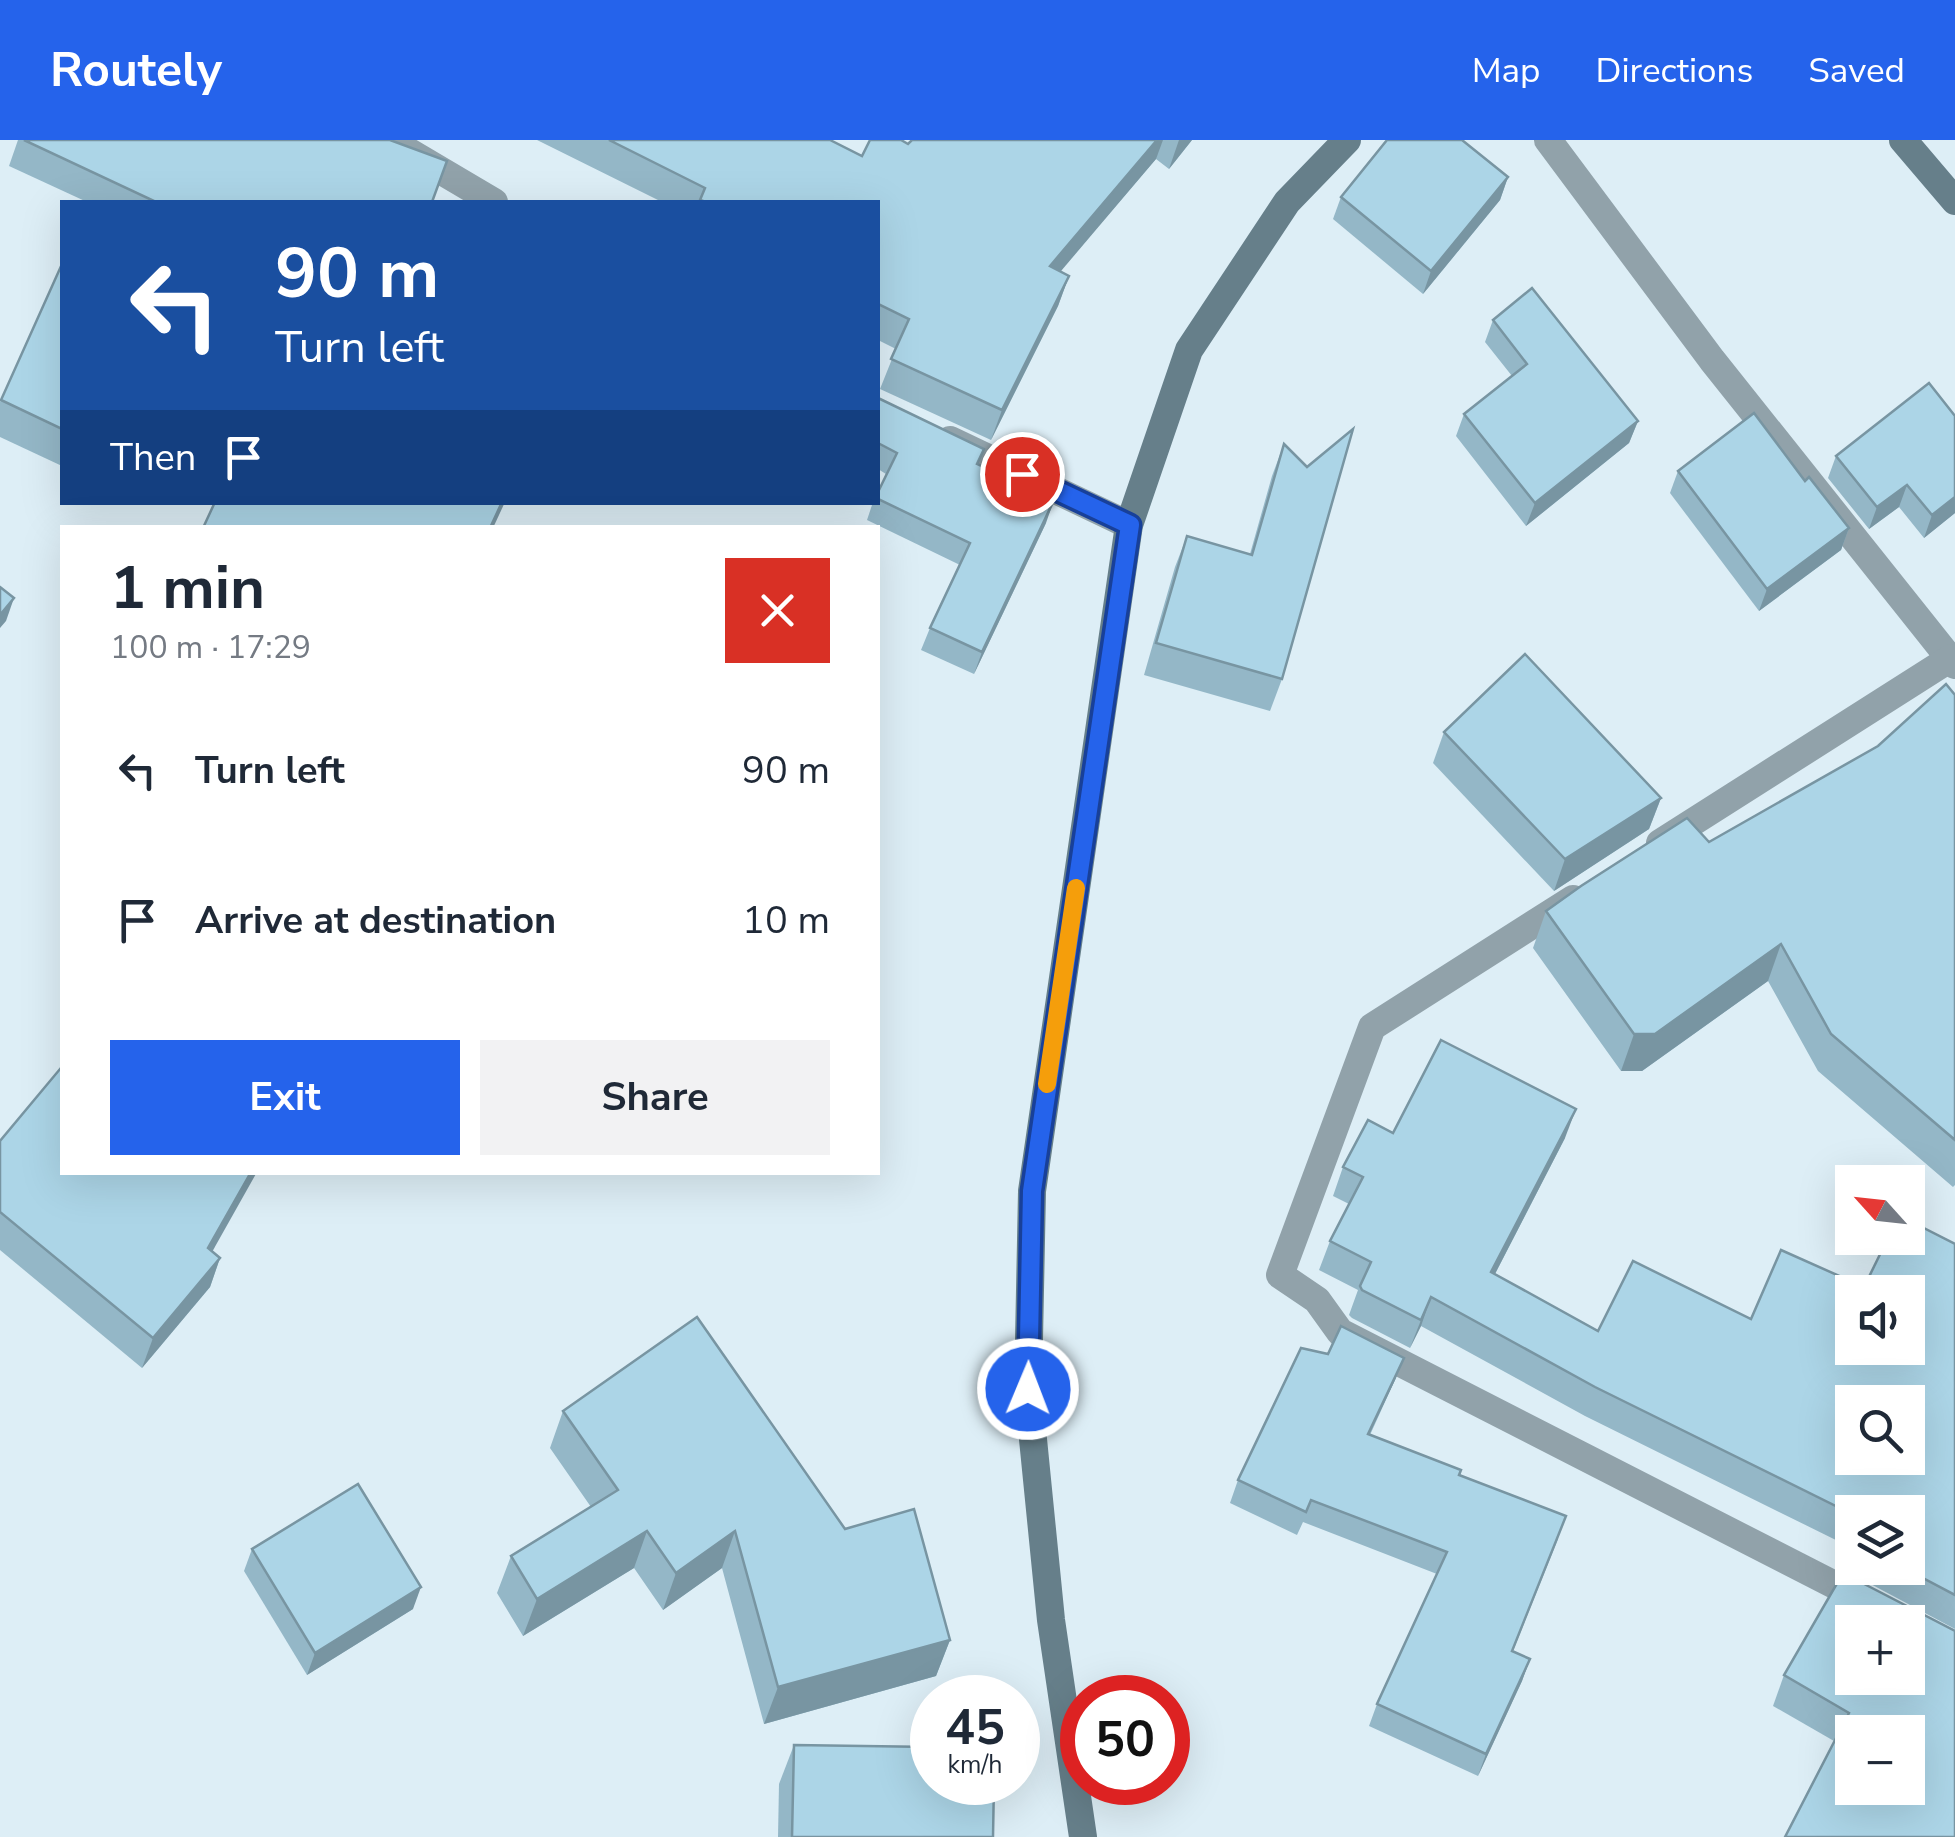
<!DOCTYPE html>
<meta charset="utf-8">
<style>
:root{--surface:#fff;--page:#f2f2f3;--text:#1f2937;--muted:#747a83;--accent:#2563eb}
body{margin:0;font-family:"Nunito Sans",sans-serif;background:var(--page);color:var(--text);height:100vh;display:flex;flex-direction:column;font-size:38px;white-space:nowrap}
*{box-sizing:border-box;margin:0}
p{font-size:32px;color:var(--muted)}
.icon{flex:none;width:55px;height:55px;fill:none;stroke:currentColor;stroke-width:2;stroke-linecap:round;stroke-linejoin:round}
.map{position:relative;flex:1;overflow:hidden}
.side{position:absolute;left:60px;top:385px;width:820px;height:650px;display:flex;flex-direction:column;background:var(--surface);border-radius:0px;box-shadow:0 10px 40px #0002}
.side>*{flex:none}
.hud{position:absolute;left:60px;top:60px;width:820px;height:305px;border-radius:0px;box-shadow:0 10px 40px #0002;background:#1a4fa0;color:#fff;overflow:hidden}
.needle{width:65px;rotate:297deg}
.buttons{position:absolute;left:1835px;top:1025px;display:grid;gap:20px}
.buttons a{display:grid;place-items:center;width:90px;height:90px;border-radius:0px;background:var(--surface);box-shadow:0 10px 40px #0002;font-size:50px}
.speed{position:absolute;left:910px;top:1535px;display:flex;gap:20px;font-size:50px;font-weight:700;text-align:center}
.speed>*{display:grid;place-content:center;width:130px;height:130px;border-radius:50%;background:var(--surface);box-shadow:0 10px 40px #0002;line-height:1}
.speed small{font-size:25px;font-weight:400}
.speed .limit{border:15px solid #d22;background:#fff;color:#111}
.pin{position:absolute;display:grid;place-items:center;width:85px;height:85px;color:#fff;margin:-42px;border:5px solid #fff;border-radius:50%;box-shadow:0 2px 10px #0007}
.me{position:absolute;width:110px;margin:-55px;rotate:1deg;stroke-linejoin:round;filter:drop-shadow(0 0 8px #0008)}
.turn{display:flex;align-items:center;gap:35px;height:210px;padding:0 50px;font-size:45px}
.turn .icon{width:130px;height:130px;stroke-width:2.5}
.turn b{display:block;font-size:70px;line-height:85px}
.then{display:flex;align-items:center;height:95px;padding:0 50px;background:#0003;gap:20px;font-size:38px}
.round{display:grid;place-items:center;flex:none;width:105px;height:105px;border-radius:0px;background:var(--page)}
.headline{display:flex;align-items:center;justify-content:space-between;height:170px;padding:0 50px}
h1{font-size:60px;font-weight:700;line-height:75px}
.primary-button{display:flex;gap:20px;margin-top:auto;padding:20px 50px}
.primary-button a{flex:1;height:115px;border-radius:0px;background:var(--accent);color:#fff;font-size:40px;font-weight:700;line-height:115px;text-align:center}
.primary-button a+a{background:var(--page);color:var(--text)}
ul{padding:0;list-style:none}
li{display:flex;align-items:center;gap:30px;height:150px;padding:0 50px}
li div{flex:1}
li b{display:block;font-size:38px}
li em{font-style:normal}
header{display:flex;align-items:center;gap:60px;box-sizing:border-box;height:140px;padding:0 50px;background:var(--accent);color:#fff}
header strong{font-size:48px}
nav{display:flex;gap:55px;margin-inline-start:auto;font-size:35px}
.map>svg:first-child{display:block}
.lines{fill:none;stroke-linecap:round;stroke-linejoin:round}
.minor{stroke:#91a2aa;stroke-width:28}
.secondary{stroke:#667f8a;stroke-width:28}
.wall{fill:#94b7c7}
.shaded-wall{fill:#7895a2}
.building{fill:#acd5e7;stroke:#7895a2;stroke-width:2.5;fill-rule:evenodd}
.route-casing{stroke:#184099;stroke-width:25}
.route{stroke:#2563eb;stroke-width:18}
.slow{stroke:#f59e0b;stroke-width:18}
</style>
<header>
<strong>Routely</strong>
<nav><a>Map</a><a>Directions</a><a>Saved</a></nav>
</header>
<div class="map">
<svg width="1955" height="1697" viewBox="0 0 1955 1697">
<rect width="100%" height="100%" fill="#ddeef6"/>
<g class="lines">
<g class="minor">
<polyline points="389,0 494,62"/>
<polyline points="1548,0 1712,220 1955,525"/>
<polyline points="950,300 1129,385"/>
<polyline points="1660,703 1951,518"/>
<polyline points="1573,759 1372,887 1280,1135 1317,1160 1340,1192 1907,1482"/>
</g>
<g class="secondary">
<polyline points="1903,0 1955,61"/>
<polyline points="1083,1697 1051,1480 1028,1249 1032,1051 1129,385 1189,210 1287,62 1347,0"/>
</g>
</g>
<g class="wall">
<polygon points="18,0 390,0 432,62 87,62 9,26"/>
<polygon points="537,0 830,0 862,16 908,4 912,0 1192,0 1169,29 1156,19 1060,131 1069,136 1058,166 991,300 880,249 896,209 878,200 878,62 662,62"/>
<polygon points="1508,37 1500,60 1423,154 1333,79 1341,57"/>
<polygon points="62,124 62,326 0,297 0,262"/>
<polygon points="1493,180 1638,281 1629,303 1526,386 1456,296 1464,274 1512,236 1485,202"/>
<polygon points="1929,243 1955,373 1924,398 1899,367 1869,389 1828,338 1836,316"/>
<polygon points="878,258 984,309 978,324 1046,383 974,534 921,510 930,488 960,425 867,380 873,362 878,362 878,352 886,334 878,329"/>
<polygon points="1284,304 1282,539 1270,571 1144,535 1175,427 1187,396 1250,414 1272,336"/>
<polygon points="1678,331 1805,341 1849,388 1841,410 1759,471 1670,353"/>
<polygon points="1955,555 1955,1045 1953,1047 1818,931 1768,841 1642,931 1621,931 1533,808 1546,771 1709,702 1878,606"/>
<polygon points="1444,592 1661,658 1649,689 1554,751 1433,623"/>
<polygon points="1393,993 1565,998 1495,1134 1598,1191 1751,1179 1864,1147 1955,1104 1955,1489 1850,1433 1852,1426 1852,1428 1908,1428 1908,1372 1852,1372 1852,1408 1585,1276 1421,1186 1410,1208 1352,1178 1349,1175 1358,1150 1319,1130 1330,1101 1349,1064 1333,1056 1343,1027"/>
<polygon points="0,1001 212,1111 220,1118 210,1147 142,1228 0,1110"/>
<polygon points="1404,1218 1395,1240 1370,1295 1459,1335 1558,1399 1513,1511 1530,1519 1522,1541 1478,1636 1369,1586 1377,1564 1437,1434 1303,1382 1297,1395 1230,1363 1238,1340"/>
<polygon points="563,1271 845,1389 950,1500 936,1536 764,1584 722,1428 663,1470 634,1428 523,1496 497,1453 511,1416 591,1367 550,1308"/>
<polygon points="252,1409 413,1469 307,1535 244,1431"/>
<polygon points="1955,1491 1834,1601 1773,1566 1784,1535"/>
<polygon points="794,1605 993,1697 778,1697 779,1644"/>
</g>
<g class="shaded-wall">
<polygon points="1157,0 1163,0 1156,19 1039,157 1050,126"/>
<polygon points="1179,0 1192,0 1169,29"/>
<polygon points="1508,37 1500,60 1423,154 1431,131"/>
<polygon points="1069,136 1058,166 991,300 1002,270"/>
<polygon points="1638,281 1629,303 1526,386 1535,363"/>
<polygon points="1907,345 1899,367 1869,389 1877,367"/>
<polygon points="1955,357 1955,373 1924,398 1932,375"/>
<polygon points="1054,360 1046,383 974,534 982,512"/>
<polygon points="502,362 505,362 493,388 490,388"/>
<polygon points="1849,388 1841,410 1759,471 1767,449"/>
<polygon points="14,458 6,481 0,488 0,475"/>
<polygon points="1661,658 1649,689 1554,751 1565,719"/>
<polygon points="1781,804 1768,841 1642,931 1621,931 1634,894"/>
<polygon points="1576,969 1565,998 1481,1161 1491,1132"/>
<polygon points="251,1032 257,1032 198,1137 208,1108"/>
<polygon points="220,1118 210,1147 142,1228 153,1198"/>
<polygon points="1431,1157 1421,1186 1410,1208 1421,1180"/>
<polygon points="1404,1218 1395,1240 1359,1316 1368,1294"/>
<polygon points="647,1391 634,1428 523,1496 537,1459"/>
<polygon points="735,1391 722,1428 663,1470 676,1433"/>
<polygon points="421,1447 413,1469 307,1535 315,1513"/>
<polygon points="950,1500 936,1536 764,1584 778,1547"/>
<polygon points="1530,1519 1522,1541 1478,1636 1486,1614"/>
</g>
<g class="building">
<polygon points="24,0 390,0 447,21 432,62 156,62"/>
<polygon points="609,0 830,0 862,16 870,0 901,0 908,4 912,0 1157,0 1050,126 1069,136 1002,270 891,219 909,179 878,164 878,62 706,62 700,60 705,48"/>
<polygon points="1387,0 1462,0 1508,37 1431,131 1341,57"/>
<polygon points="62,124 62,289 1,260"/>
<polygon points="1532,148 1638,281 1535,363 1464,274 1527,224 1493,180"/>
<polygon points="1929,243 1955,276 1955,357 1932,375 1907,345 1877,367 1836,316"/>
<polygon points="878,258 984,309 977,324 1054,360 982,512 930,488 970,403 878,359 878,352 897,313 878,303"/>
<polygon points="1754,273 1805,341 1809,337 1849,388 1767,449 1678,331"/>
<polygon points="1353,289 1282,539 1156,503 1187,396 1252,415 1284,304 1307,327"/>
<polygon points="215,362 502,362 490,388 203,388"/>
<polygon points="0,447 14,458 0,475"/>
<polygon points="1525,514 1661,658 1565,719 1444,592"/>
<polygon points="1946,544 1955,555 1955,1000 1831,894 1781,804 1655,894 1634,894 1546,771 1581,746 1687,678 1709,702 1878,606"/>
<path d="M 1441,900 L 1576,969 L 1491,1132 L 1598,1191 L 1633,1121 L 1751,1179 L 1781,1110 L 1864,1147 L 1888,1098 L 1908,1098 L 1908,1080 L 1955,1104 L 1955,1455 L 1904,1428 L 1908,1428 L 1908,1372 L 1852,1372 L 1852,1374 L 1595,1247 L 1431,1157 L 1421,1180 L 1362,1150 L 1360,1146 L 1371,1122 L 1330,1101 L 1363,1037 L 1343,1027 L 1368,980 L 1393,993 ZM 1852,1152 L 1908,1152 L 1908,1208 L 1852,1208 ZM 1852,1262 L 1908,1262 L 1908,1318 L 1852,1318 Z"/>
<polygon points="60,929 62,931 62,1032 251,1032 208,1108 220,1118 153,1198 0,1072 0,1001"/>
<polygon points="697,1177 845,1389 914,1369 950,1500 778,1547 735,1391 676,1433 647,1391 537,1459 511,1416 618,1350 563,1271"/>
<polygon points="1341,1186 1404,1218 1368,1294 1461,1330 1459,1335 1566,1376 1512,1511 1530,1519 1486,1614 1377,1564 1447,1412 1311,1360 1306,1372 1238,1340 1301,1208 1328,1214"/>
<polygon points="358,1344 421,1447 315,1513 252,1409"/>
<path d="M 1843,1433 L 1955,1491 L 1955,1697 L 1785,1697 L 1849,1573 L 1784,1535 ZM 1852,1482 L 1908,1482 L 1908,1538 L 1852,1538 ZM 1852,1592 L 1908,1592 L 1908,1648 L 1852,1648 Z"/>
<polygon points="794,1605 932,1607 932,1642 994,1642 993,1697 792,1697"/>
</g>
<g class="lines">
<g class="route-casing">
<polyline id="route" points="1022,334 1130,385 1032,1051 1028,1249"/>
</g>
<use href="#route" class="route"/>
<polyline class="slow" points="1047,944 1076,748"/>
</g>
</svg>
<div class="buttons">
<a><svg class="needle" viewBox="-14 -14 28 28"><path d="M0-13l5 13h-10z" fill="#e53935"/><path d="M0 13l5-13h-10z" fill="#747a83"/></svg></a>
<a><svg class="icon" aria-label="sound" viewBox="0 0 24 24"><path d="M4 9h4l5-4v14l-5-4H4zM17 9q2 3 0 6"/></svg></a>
<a><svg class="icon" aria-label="search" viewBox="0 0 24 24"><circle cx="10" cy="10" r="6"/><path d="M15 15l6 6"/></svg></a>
<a><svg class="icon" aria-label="layers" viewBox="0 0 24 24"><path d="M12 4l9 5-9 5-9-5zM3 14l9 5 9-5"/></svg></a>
<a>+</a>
<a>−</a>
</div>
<div class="speed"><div>45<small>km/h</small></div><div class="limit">50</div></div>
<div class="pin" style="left:1022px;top:334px;background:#d93025"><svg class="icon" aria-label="arrive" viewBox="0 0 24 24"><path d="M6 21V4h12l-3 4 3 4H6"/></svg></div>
<svg class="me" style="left:1028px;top:1249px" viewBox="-20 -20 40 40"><circle r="17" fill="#2563eb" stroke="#fff" stroke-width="3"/><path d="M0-11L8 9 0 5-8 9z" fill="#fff"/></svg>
<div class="hud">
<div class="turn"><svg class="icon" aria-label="left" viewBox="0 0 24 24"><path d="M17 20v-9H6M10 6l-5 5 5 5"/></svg><div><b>90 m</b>Turn left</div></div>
<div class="then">Then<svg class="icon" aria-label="arrive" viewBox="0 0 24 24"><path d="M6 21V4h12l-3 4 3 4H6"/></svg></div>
</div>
<section class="side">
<div class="headline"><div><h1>1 min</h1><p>100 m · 17:29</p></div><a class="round" style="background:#d93025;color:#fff"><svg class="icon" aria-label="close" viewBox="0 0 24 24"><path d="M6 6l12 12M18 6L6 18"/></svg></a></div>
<ul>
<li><svg class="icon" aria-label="left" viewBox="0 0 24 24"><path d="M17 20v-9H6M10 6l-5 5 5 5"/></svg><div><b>Turn left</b></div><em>90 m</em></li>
<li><svg class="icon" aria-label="arrive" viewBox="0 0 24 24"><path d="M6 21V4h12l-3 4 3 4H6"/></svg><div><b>Arrive at destination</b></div><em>10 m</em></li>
</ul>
<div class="primary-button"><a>Exit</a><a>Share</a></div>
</section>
</div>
